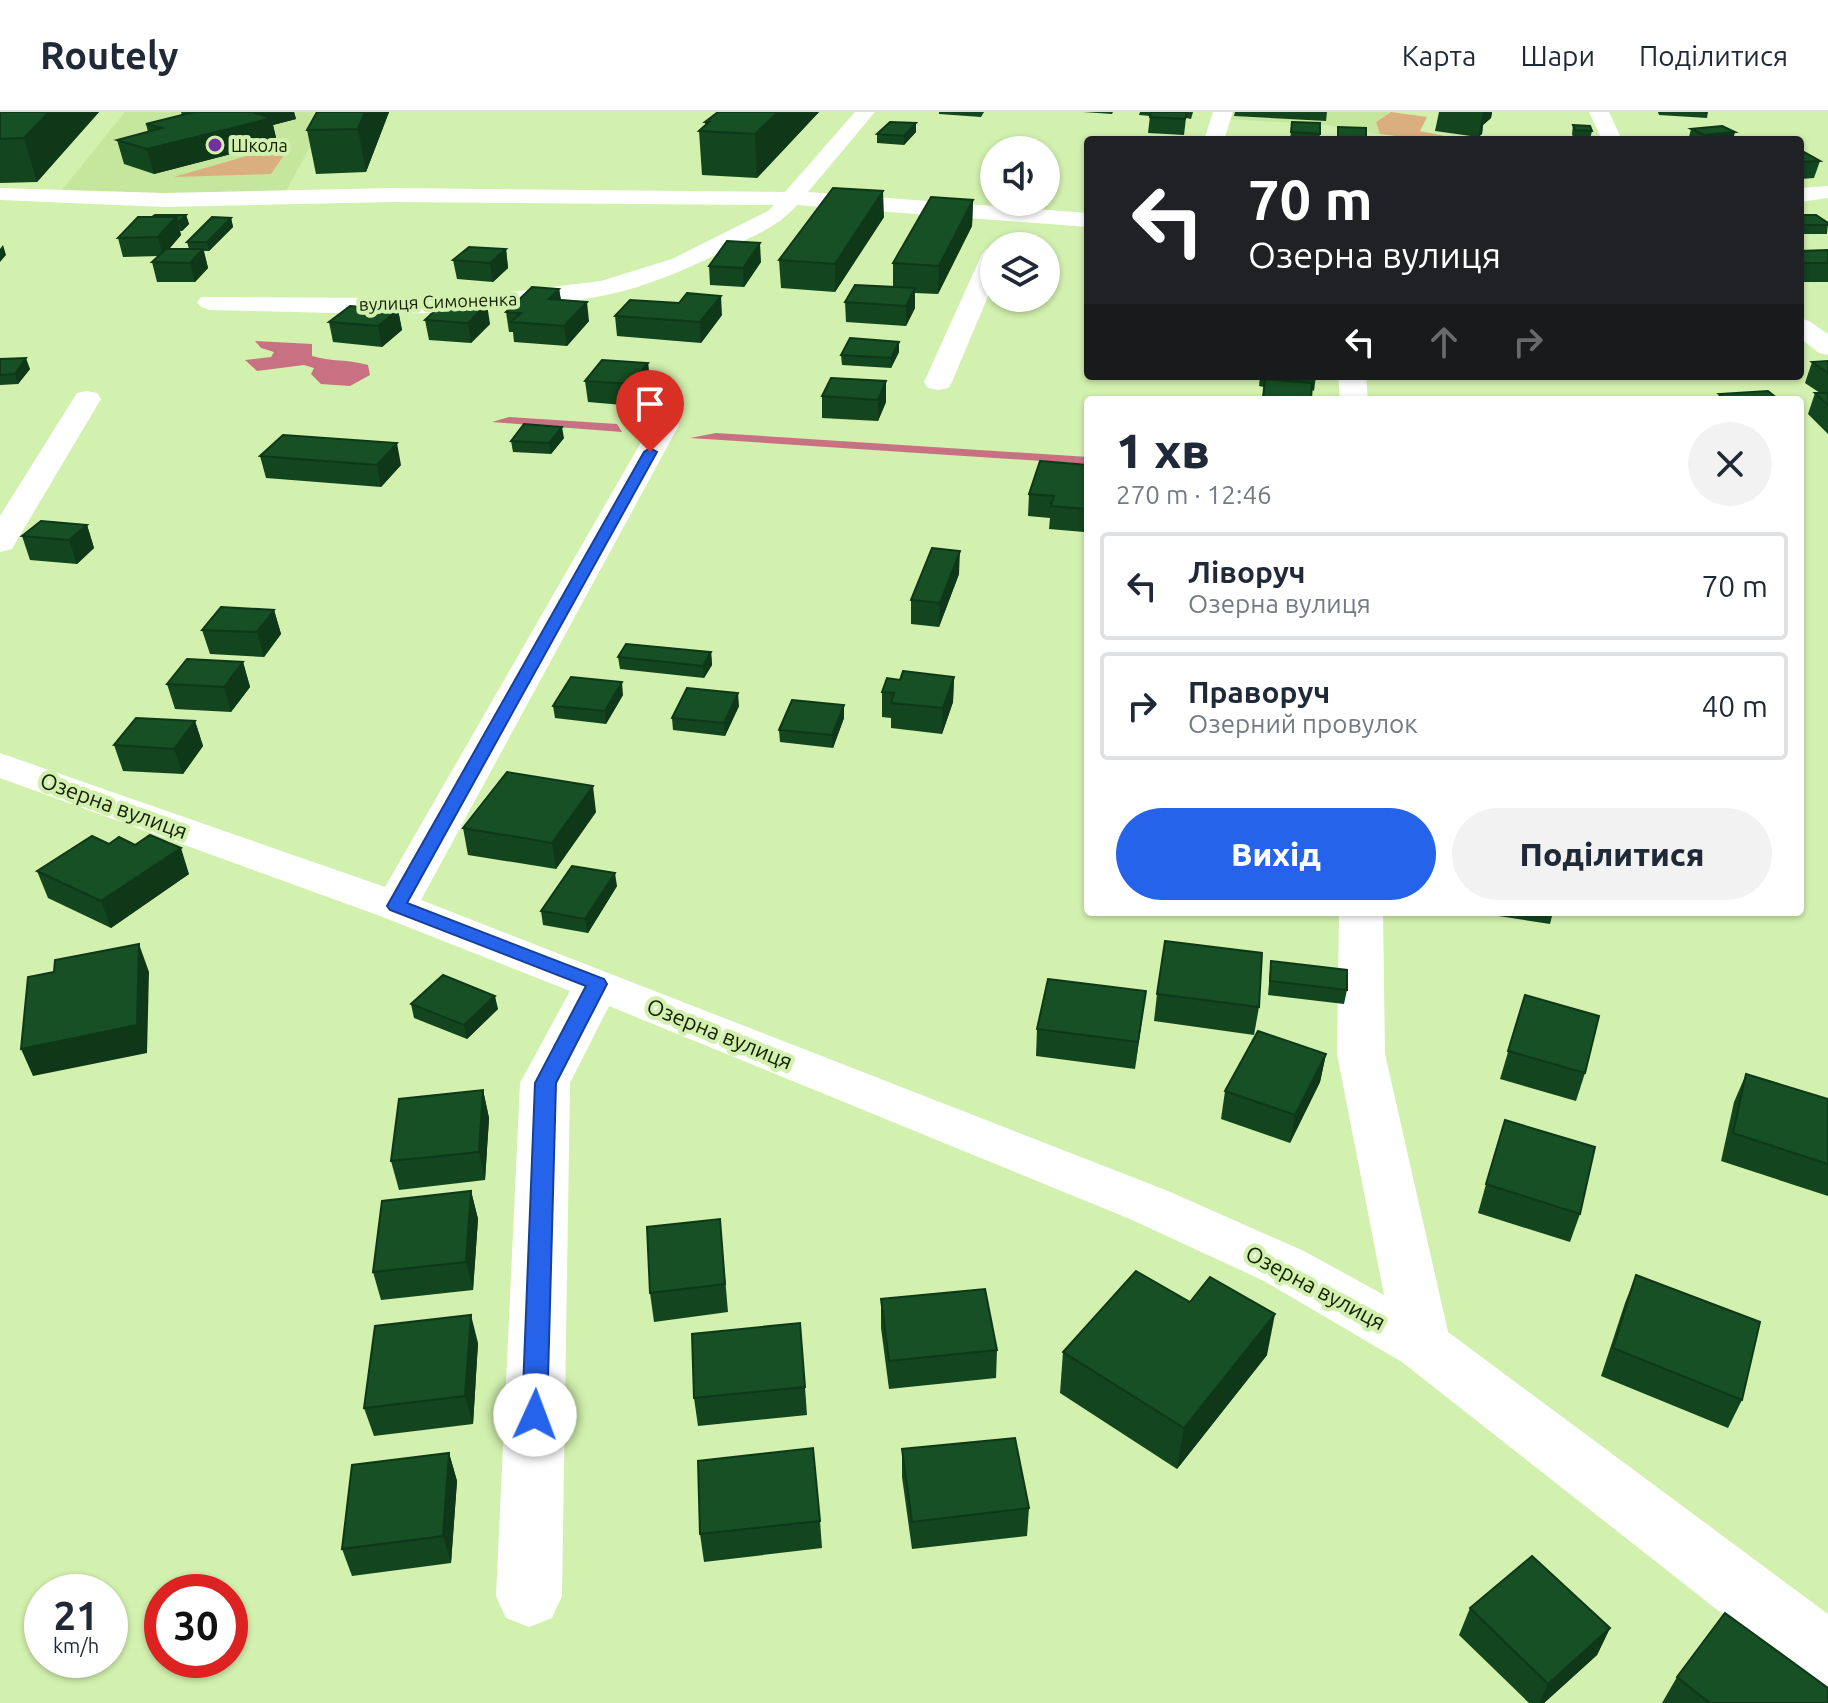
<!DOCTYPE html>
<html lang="uk">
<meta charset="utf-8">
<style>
:root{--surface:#fff;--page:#f2f2f3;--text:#1f2937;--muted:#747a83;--line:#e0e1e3;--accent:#2563eb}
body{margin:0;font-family:Ubuntu,sans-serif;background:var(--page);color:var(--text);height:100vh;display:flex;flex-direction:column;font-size:30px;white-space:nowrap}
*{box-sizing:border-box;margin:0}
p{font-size:26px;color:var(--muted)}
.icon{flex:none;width:44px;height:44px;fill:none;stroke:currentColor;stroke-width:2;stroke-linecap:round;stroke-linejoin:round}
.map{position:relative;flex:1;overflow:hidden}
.panel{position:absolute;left:1084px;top:284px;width:720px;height:520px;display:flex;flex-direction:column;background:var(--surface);border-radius:8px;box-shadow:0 2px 6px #0004}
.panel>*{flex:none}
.hud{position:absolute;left:1084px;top:24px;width:720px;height:244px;border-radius:8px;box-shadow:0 2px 6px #0004;background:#202124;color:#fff;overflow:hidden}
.buttons{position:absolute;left:980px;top:24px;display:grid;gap:16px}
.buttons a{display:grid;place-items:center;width:80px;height:80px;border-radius:50%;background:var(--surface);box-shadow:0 2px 6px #0004;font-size:40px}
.speed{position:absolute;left:24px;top:1462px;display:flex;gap:16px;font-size:40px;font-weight:700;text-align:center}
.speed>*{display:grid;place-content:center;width:104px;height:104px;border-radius:50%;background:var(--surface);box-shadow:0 2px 6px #0004;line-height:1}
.speed small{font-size:20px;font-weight:400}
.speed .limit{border:12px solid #d22;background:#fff;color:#111}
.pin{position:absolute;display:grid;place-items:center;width:68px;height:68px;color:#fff;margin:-82px -34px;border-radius:50% 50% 50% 0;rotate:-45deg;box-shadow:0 0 8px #0007}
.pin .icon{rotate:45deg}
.me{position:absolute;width:88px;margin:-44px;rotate:2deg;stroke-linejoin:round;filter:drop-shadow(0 0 6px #0008)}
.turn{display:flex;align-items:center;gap:28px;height:168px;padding:0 32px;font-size:36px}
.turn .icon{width:104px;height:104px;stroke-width:2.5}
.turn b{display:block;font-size:56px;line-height:68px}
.lanes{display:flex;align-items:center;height:76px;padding:0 32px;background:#0003;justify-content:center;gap:40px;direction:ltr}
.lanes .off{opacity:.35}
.round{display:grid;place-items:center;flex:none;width:84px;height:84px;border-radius:42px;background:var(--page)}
.head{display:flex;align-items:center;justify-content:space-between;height:136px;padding:0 32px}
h1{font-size:48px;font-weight:800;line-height:60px}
.button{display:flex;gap:16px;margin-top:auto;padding:16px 32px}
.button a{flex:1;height:92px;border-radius:48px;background:var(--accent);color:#fff;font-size:32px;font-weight:800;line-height:92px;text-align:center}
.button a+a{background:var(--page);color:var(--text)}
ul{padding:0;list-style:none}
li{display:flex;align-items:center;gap:24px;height:108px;margin:0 16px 12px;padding:0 16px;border:4px solid var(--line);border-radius:8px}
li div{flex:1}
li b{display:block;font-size:30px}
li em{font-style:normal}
header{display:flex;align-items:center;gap:48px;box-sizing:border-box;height:112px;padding:0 40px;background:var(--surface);border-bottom:2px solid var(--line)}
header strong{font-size:38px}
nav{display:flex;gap:44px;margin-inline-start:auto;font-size:28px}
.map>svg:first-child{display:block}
.built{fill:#c5e69d}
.green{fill:#dbae7f}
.water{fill:#c87182}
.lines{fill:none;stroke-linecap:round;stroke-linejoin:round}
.street{fill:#fff;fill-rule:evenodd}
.wall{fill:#13451f}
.shaded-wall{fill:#0f3819}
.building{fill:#165024;stroke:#0f3819;stroke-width:2}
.route{fill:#2563eb;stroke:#184099;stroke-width:2}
.poi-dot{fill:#732ea2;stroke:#d2f0ae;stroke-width:3}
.labels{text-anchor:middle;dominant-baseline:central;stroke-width:8;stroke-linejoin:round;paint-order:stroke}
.far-poi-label{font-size:18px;fill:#151f06;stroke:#d2f0ae;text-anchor:start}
.far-street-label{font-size:18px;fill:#151f06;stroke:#d2f0ae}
.street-label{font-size:22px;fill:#151f06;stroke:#d2f0ae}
</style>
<header>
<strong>Routely</strong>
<nav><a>Карта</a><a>Шари</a><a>Поділитися</a></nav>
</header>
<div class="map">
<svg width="1828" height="1591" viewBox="0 0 1828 1591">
<rect width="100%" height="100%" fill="#d2f0ae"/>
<g class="built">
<polygon points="125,0 329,0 286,79 165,82 62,78"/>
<polygon points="1230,0 1391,0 1376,10 1380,22 1327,13 1228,7"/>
</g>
<g class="green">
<polygon points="1391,0 1427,5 1420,19 1464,28 1428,28 1380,22 1376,10"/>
<polygon points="264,39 286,40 271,62 174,65"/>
</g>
<g class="water">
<path d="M 255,229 L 312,232 L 312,244 C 331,250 348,247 368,253 L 370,263 L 350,274 L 321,272 L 311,262 L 314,256 L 304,253 L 257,259 L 245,248 L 271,245 L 274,240 L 261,236 Z"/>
<polygon points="509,305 617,312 622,320 492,310"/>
<polygon points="716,321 1088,345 1088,352 690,326"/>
</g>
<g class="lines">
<g class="street">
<path d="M 855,0 L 875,0 L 808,80 L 1088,101 L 1088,115 L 797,93 C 779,114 755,123 731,135 C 692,155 650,174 606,183 C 477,210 341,200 210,198 L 201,195 L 197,190 L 201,185 L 393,186 L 501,181 L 601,169 L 672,147 L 768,99 L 774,93 L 394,90 L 164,95 L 0,88 L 0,76 L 164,81 L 394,76 L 785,80 Z"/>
<polygon points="1213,0 1233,0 1224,28 1204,28"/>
<polygon points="1589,0 1609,0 1622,28 1602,28"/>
<polygon points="1828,74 1828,86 1800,90 1800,76"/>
<polygon points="994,135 994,170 952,270 948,276 938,278 928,276 924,270 982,142 986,137"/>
<polygon points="1800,206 1809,209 1828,222 1828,243 1819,241 1800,226"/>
<polygon points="1338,264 1366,264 1368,288 1340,288"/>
<polygon points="87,279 97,281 101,287 16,430 12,437 0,440 0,404 77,281"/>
<polygon points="665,304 675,307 679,313 421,788 1168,1079 1304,1139 1384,1183 1337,942 1339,800 1383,800 1385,942 1448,1220 1828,1502 1828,1575 1804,1566 1402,1250 1264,1169 1130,1107 609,894 570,971 562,1484 552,1506 529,1515 506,1506 496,1484 520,971 570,879 380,804 0,666 0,641 385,775 651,313 655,307"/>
</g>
</g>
<g class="wall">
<polygon points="0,0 99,0 37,70 0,71"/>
<polygon points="181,0 294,0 296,7 273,13 277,30 154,62 124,52 117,28 148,20 146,12 182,3"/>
<polygon points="389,0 366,60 316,62 307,18"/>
<polygon points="718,0 819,0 757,66 702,63 699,19 705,14 705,10"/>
<polygon points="939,0 984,0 981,5 939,2"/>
<polygon points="1083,0 1113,0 1112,2"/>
<polygon points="1140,0 1193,0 1191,7 1186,6 1184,23 1148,21 1150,4 1139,3"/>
<polygon points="1235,0 1327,0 1326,9 1234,4"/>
<polygon points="1439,0 1492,0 1491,6 1483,13 1482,22 1478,25 1435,19"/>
<polygon points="1658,0 1708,0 1707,6 1659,3"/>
<polygon points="1292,10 1320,22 1319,28 1290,28"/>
<polygon points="1573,13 1592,19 1590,27 1573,26 1572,22"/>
<polygon points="1338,15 1366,16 1366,28 1337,28"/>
<polygon points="1691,17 1733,28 1695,28 1689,25"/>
<polygon points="916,20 904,33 877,31 877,22"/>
<polygon points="1800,40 1820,49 1814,66 1800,67"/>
<polygon points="973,88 972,114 938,182 915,181 915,196 906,214 846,210 845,190 893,175 893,151"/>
<polygon points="186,103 189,112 182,119 180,119 181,123 169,137 189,137 187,130 231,106 233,115 209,139 204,139 208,156 195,170 157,170 152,150 159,144 123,145 118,126 152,105"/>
<polygon points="1800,103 1828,111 1827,122 1803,122 1800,133"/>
<polygon points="884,105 835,180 781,176 779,148"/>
<polygon points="506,137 508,156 493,170 457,167 453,148"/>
<polygon points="1828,138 1828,170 1800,170 1800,139"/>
<polygon points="761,150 744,175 710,173 709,154"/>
<polygon points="559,177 561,188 589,209 567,234 514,230 513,220 509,220 506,200"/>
<polygon points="398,198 402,218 382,235 333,230 329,210"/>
<polygon points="722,203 701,231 617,224 615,204"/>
<polygon points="425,208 490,212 471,231 429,228"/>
<polygon points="899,230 899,240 891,256 842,253 841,243"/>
<polygon points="0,247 30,257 18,272 0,273"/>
<polygon points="1828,249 1828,322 1808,302 1815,281 1820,281 1805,271 1812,250"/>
<polygon points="648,251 650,271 634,294 588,290 585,269"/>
<polygon points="1260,264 1316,264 1314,279 1312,278 1311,288 1262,288 1264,275 1259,274"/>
<polygon points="886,269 886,290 878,309 822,306 822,284"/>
<polygon points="1719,282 1779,288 1717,288"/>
<polygon points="564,326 551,342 513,340 511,329"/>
<polygon points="260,344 401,353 381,375 266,366"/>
<polygon points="1088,353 1088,410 1087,410 1084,420 1049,417 1050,406 1028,404 1029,382"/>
<polygon points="87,413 94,436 77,452 30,448 22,424"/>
<polygon points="959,462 939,515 911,512 911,488"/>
<polygon points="274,498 281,522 264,545 210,542 202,518"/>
<polygon points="711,540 712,553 704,566 620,557 618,545"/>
<polygon points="243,550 250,575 231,600 175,597 167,572"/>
<polygon points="954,565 953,590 942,622 891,616 891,606 882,605 882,580 900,568"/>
<polygon points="623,583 606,612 555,606 553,594"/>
<polygon points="844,593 844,606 833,636 780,630 779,618"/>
<polygon points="739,594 725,624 673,618 672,606"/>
<polygon points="195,609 203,634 183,662 123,659 114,633"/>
<polygon points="596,700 556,757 468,743 463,716"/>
<polygon points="109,732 189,762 111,816 48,786 37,759"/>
<polygon points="617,774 588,821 543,813 541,799"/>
<polygon points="1473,800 1553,800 1550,812"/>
<polygon points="1271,849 1347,878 1344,892 1268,883"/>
<polygon points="1157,882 1259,895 1254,923 1154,909"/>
<polygon points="1525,883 1585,961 1576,989 1500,967"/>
<polygon points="411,892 498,897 467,927 414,906"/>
<polygon points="1142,907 1135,957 1036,944 1037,917"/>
<polygon points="1326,942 1320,970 1290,1031 1221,1007 1225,979"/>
<polygon points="1746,962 1828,987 1828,1084 1721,1049 1734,990"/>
<polygon points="483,978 489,1006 485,1068 399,1078 391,1049"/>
<polygon points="1496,1036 1580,1102 1570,1130 1478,1101"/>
<polygon points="471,1079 478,1107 473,1178 381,1188 373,1160"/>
<polygon points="720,1107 728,1200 654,1210 650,1181"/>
<polygon points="1636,1163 1742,1288 1728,1316 1601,1264 1625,1191"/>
<polygon points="881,1187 997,1238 996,1266 889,1277 881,1216"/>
<polygon points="1190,1190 1267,1243 1177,1357 1060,1281 1063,1240"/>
<polygon points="478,1231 473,1312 374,1324 364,1296"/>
<polygon points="805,1275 807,1303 698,1314 694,1286"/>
<polygon points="902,1337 1029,1396 1027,1424 912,1437 902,1365"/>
<polygon points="449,1341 457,1369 451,1451 352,1464 342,1437"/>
<polygon points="820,1409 822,1436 704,1450 700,1422"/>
<polygon points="1470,1496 1610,1516 1597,1543 1544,1591 1529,1591 1459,1523"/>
<polygon points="1677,1565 1828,1591 1662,1591"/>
</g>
<g class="shaded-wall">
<polygon points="49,0 99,0 37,70 24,26"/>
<polygon points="240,0 294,0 296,7 273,13 277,30 154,62 147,37"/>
<polygon points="365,0 389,0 366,60 358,17"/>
<polygon points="778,0 819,0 757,66 755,22"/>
<polygon points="1483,0 1492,0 1491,6 1483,13 1482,22 1478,25"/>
<polygon points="916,11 916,20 904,33 904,24"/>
<polygon points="1735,20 1733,28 1702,28 1704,23"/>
<polygon points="883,79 884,105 835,180 835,152"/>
<polygon points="973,88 972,114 938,182 939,154"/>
<polygon points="186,103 189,112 182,119 179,110"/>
<polygon points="176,105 181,123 163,144 158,125"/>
<polygon points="231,106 233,115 209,139 207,130"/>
<polygon points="760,131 761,150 744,175 743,156"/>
<polygon points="3,133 6,143 0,150 0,137"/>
<polygon points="203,137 208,156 195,170 190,151"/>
<polygon points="506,137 508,156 493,170 490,151"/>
<polygon points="915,176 915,196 906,214 906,194"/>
<polygon points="559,177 562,196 549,187"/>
<polygon points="721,184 722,203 701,231 700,210"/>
<polygon points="587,190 589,209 567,234 564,214"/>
<polygon points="487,192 490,212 471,231 468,211"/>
<polygon points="398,198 402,218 382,235 378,214"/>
<polygon points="899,230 899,240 891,256 891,246"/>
<polygon points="26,246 30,257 18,272 15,262"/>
<polygon points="648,251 650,271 634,294 631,272"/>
<polygon points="886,269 886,290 878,309 878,288"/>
<polygon points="562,315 564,326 551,342 549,331"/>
<polygon points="397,331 401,353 381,375 377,353"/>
<polygon points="1088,389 1087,410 1084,420 1086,397"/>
<polygon points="87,413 94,436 77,452 69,428"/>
<polygon points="960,439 959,462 939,515 940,491"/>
<polygon points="274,498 281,522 264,545 257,520"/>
<polygon points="711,540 712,553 704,566 703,554"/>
<polygon points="243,550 250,575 231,600 224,575"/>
<polygon points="954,565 953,590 942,622 943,596"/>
<polygon points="622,570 623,583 606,612 605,599"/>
<polygon points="738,581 739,594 725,624 724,611"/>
<polygon points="844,593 844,606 833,636 832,623"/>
<polygon points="195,609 203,634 183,662 174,637"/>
<polygon points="593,674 596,700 556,757 552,731"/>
<polygon points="181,736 189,762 111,816 101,789"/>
<polygon points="615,761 617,774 588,821 585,807"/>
<polygon points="139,832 149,860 147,941 33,964 21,937"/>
<polygon points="1146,879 1142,907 1135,957 1138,930"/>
<polygon points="495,884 498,897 467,927 464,913"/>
<polygon points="1326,942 1320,970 1290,1031 1295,1003"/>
<polygon points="483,978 489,1006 485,1068 479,1040"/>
<polygon points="471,1079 478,1107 473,1178 466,1150"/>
<polygon points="1275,1202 1267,1243 1177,1357 1184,1316"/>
<polygon points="471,1203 478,1231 473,1312 465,1284"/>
<polygon points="449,1341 457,1369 451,1451 443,1424"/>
<polygon points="1610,1516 1597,1543 1544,1591 1539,1591 1548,1572"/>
</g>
<g class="building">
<polygon points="0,0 49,0 24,26 0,27"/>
<polygon points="194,0 252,0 272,6 147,37 117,28 162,16 146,12"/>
<polygon points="317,0 365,0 358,17 307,18"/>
<polygon points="718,0 778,0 755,22 699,19 709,10 705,10"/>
<polygon points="1151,0 1187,0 1185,7 1150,5"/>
<polygon points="890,10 916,11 904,24 877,22"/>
<polygon points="1292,10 1320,11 1320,22 1291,20"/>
<polygon points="1573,13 1590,14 1592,19 1575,18"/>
<polygon points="1722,14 1735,20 1704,23 1691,17"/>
<polygon points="1338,15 1366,16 1366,27 1338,25"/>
<polygon points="1800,40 1804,40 1820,49 1800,50"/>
<polygon points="833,76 883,79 835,152 779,148"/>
<polygon points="931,85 973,88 939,154 893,151"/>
<polygon points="155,103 186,103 179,110 177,110 176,105 152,105"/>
<polygon points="1800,103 1816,103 1828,111 1828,113 1800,113"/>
<polygon points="138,105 176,105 158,125 118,126"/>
<polygon points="212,105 231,106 207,130 187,130"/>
<polygon points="727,129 760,131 743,156 709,154"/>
<polygon points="469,135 506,137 490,151 453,148"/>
<polygon points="166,137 203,137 190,151 152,150"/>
<polygon points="1828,138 1828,151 1800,151 1800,139"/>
<polygon points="855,173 915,176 906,194 845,190"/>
<polygon points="532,175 559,177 549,187 587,190 564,214 511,210 521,201 506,200"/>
<polygon points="687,181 721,184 700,210 615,204 630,188 679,191"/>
<polygon points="445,189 487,192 468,211 425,208"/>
<polygon points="350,194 398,198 378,214 329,210"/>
<polygon points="850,226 899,230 891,246 841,243"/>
<polygon points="26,246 15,262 0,263 0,247"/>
<polygon points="602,248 648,251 631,272 585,269"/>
<polygon points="1828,249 1828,261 1812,250"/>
<polygon points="831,266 886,269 878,288 822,284"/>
<polygon points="1265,267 1312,271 1311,288 1263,286"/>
<polygon points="1768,279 1779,288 1727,288 1719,282"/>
<polygon points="1815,281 1828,281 1828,293"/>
<polygon points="524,312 562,315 549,331 511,329"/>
<polygon points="283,323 397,331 377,353 260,344"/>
<polygon points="1040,349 1088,353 1088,389 1086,397 1051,394 1054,384 1029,382"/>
<polygon points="41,409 87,413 69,428 22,424"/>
<polygon points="932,436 960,439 940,491 911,488"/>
<polygon points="221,495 274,498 257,520 202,518"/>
<polygon points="626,532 711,540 703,554 618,545"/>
<polygon points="187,547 243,550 224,575 167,572"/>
<polygon points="903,559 954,565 943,596 891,591 894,581 882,580 887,566 900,568"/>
<polygon points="571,565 622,570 605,599 553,594"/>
<polygon points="687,576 738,581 724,611 672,606"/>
<polygon points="792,588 844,593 832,623 779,618"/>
<polygon points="136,606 195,609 174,637 114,633"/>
<polygon points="507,660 593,674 552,731 463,716"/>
<polygon points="150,723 181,736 101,789 37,759 92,724 109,732 119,725 135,733"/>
<polygon points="572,754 615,761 585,807 541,799"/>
<polygon points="1165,829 1262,841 1259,895 1157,882"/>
<polygon points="139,832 137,913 21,937 28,865 54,860 55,848"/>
<polygon points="1271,849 1347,858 1347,878 1270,869"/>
<polygon points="443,863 495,884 464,913 411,892"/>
<polygon points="1048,867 1146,879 1138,930 1037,917"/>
<polygon points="1525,883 1599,904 1585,961 1508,939"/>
<polygon points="1258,919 1326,942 1295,1003 1225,979"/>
<polygon points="1746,962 1828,987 1828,1052 1733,1021"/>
<polygon points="483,978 479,1040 391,1049 399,987"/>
<polygon points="1505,1008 1595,1035 1580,1102 1486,1072"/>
<polygon points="471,1079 466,1150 373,1160 382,1089"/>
<polygon points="720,1107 725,1172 650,1181 647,1115"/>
<polygon points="1136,1159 1190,1190 1210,1165 1275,1202 1184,1316 1063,1240"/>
<polygon points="1636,1163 1760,1210 1742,1288 1613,1236"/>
<polygon points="985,1177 997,1238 889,1249 881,1187"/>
<polygon points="471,1203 465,1284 364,1296 375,1214"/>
<polygon points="800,1211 805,1275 694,1286 692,1222"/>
<polygon points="1015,1326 1029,1396 912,1410 902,1337"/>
<polygon points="813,1336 820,1409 700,1422 698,1349"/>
<polygon points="449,1341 443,1424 342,1437 352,1353"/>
<polygon points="1532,1444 1610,1516 1548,1572 1470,1496"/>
<polygon points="1725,1501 1828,1576 1828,1591 1710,1591 1677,1565"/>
</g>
<polygon class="route" points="650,336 657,340 407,791 604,867 607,872 556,971 547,1303 544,1310 535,1313 526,1310 522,1303 535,971 586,874 390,798 387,794 644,340"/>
<circle class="poi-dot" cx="215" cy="33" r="8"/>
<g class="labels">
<g class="far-poi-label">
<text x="231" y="33">Школа</text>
</g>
<g class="far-street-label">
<text transform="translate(438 189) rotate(-2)">вулиця Симоненка</text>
</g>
<g class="street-label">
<text transform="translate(114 693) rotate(20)">Озерна вулиця</text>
<text transform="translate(720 921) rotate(22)">Озерна вулиця</text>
<text transform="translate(1316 1175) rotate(28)">Озерна вулиця</text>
</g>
</g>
</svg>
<div class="buttons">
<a><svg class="icon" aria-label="sound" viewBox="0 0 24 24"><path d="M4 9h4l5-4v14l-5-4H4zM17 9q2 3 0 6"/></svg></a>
<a><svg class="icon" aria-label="layers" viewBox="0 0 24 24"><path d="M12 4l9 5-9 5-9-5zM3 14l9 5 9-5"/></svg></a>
</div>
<div class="speed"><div>21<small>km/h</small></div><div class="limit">30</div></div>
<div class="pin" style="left:650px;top:340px;background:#d93025"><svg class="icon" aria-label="arrive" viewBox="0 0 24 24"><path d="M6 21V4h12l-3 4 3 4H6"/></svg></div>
<svg class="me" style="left:535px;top:1303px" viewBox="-20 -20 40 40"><circle r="19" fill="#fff"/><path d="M0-13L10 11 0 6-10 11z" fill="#2563eb"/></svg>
<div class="hud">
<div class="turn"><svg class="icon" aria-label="left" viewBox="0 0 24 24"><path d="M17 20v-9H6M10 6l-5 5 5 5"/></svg><div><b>70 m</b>Озерна вулиця</div></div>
<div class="lanes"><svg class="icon" aria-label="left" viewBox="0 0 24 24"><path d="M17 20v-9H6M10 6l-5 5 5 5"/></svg><svg class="icon off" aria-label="ahead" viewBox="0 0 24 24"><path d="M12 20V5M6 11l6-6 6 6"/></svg><svg class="icon off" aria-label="right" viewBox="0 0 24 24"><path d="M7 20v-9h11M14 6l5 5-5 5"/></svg></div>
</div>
<section class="panel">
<div class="head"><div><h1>1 хв</h1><p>270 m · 12:46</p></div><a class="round"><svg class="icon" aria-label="close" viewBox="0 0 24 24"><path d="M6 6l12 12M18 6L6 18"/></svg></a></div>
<ul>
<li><svg class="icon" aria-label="left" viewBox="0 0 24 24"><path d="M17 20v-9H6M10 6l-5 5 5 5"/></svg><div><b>Ліворуч</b><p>Озерна вулиця</p></div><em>70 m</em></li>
<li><svg class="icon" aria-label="right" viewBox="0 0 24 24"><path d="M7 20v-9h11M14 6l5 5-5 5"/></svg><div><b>Праворуч</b><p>Озерний провулок</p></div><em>40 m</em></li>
</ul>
<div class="button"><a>Вихід</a><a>Поділитися</a></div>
</section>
</div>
